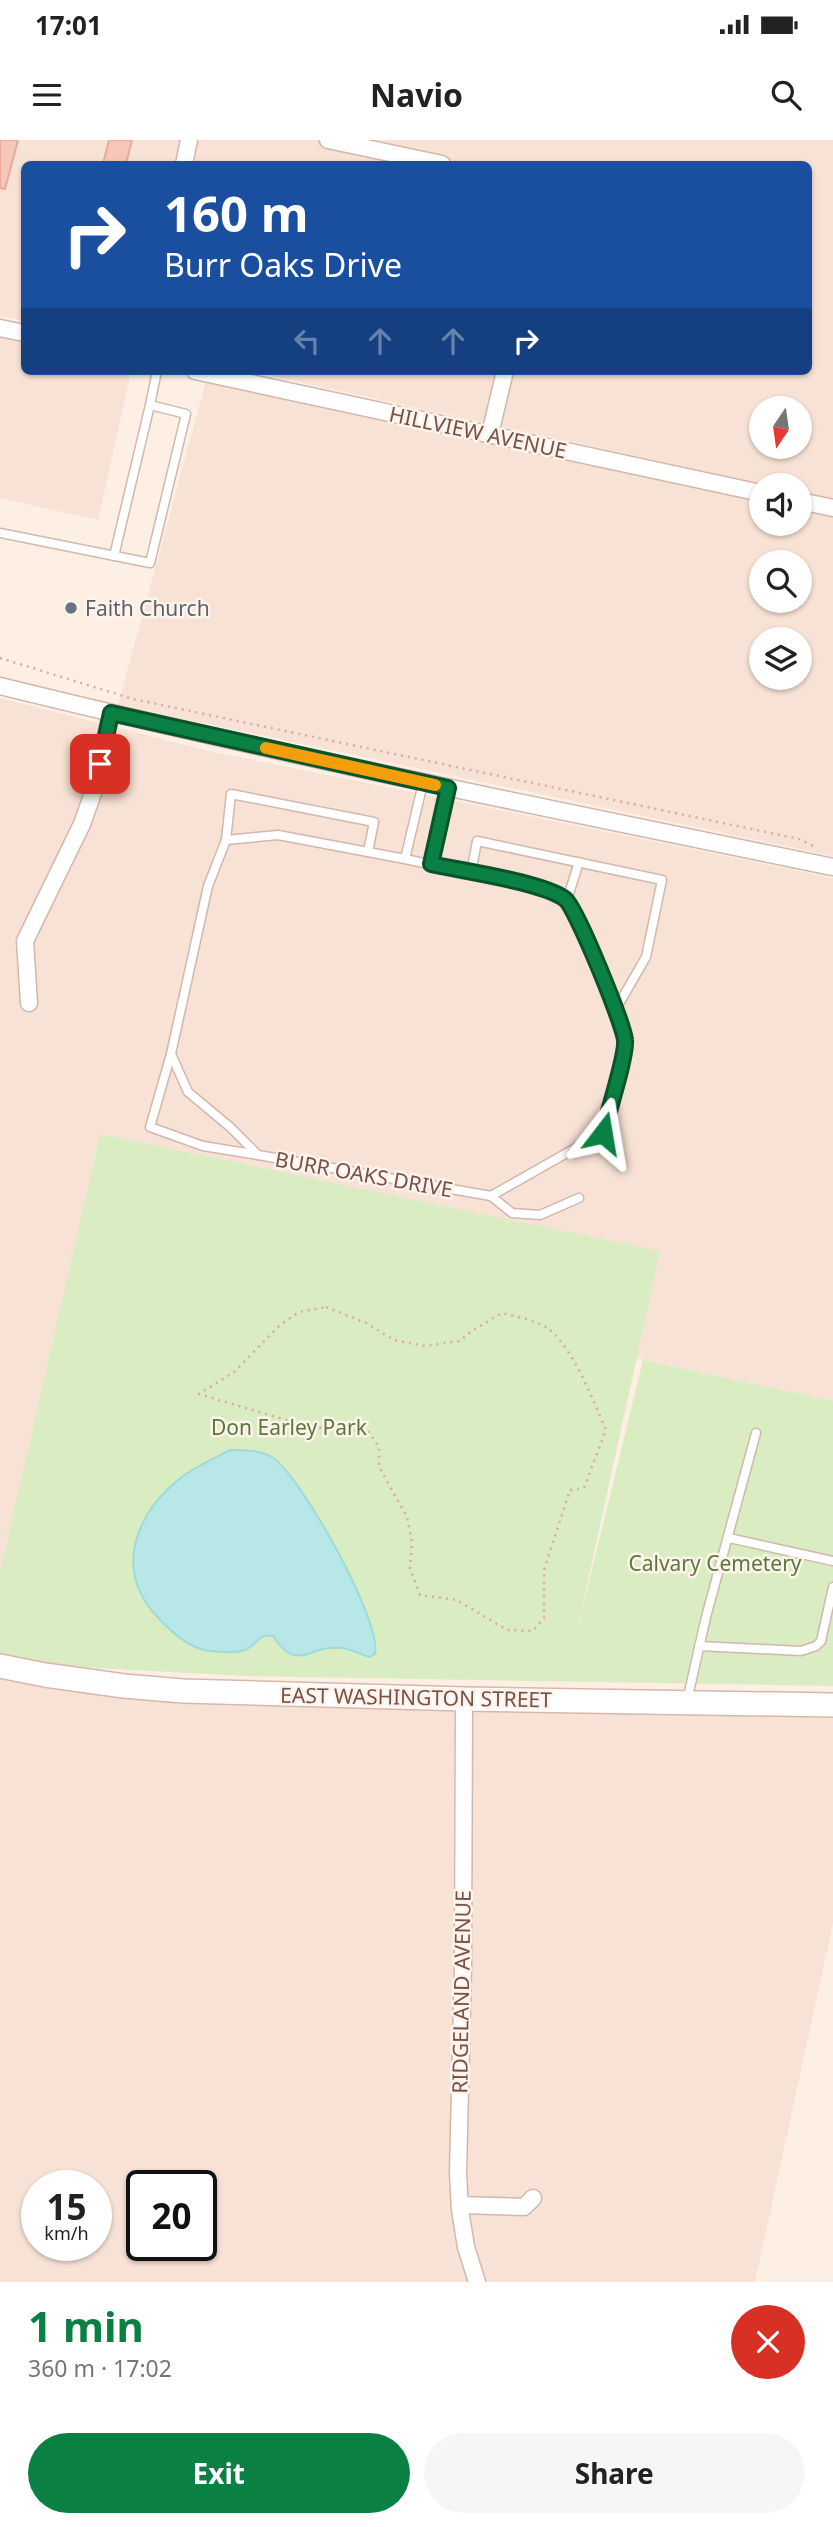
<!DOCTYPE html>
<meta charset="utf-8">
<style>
:root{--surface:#fff;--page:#f6f6f6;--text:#222;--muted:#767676;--accent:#0b8043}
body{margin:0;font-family:"Noto Sans",sans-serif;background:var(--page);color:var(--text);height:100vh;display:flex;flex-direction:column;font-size:26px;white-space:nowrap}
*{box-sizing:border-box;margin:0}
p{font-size:23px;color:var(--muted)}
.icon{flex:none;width:38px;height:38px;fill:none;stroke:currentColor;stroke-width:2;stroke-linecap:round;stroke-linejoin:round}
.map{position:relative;height:2142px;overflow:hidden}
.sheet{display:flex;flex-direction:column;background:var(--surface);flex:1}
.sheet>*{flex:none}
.guide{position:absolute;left:21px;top:21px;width:791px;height:214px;border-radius:10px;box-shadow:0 2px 5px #0004;background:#1a4fa0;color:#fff;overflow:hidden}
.needle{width:46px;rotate:193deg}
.controls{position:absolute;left:749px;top:256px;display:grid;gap:14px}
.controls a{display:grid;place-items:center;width:63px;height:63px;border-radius:50%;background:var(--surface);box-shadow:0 2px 5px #0004;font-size:35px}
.speed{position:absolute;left:21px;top:2030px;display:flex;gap:14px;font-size:35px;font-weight:700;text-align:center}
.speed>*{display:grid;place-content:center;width:91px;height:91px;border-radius:50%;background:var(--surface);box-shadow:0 2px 5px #0004;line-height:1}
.speed small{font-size:18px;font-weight:400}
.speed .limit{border:4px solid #111;border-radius:10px;background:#fff;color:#111}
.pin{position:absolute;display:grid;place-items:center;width:60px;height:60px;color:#fff;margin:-30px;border-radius:14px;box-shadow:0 4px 10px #0006}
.me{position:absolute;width:77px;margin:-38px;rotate:14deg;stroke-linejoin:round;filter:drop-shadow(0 0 5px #0008)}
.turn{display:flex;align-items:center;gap:24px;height:147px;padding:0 28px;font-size:32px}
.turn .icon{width:91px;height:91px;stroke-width:2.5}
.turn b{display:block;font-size:49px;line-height:60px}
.lanes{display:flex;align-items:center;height:66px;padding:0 28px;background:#0003;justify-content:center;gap:35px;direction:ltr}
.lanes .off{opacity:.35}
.round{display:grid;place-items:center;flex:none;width:74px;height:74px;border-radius:37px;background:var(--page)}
.head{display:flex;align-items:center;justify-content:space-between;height:119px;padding:0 28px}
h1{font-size:42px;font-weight:700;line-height:52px;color:var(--accent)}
.cta{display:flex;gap:14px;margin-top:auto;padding:14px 28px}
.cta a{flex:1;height:80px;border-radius:42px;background:var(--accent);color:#fff;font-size:28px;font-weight:700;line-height:80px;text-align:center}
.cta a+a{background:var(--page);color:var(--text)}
.status{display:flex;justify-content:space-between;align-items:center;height:49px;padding:0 35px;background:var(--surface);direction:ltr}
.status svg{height:19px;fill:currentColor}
header{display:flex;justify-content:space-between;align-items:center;height:91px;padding:0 28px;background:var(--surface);font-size:32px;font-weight:700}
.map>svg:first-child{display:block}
.residential{fill:#f8e2d5;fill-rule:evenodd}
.green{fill:#daecc1}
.water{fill:#b7e8e7;stroke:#9ddbda;stroke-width:2}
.building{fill:#f5c7ba;stroke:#e8aa99;stroke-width:2}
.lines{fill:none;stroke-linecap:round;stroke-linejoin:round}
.service-casing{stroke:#d2b7ac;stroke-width:11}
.minor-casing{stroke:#d2b7ac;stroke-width:19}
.secondary-casing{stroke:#d8b7ab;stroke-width:26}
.path{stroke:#daaa9d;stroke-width:2.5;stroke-dasharray:2 5;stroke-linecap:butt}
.service{stroke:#fff;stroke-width:8}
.minor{stroke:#fff;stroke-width:16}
.secondary{stroke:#fff;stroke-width:23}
.route-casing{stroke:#07532c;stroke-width:18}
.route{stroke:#0b8043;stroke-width:12}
.slow{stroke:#f59e0b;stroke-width:12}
.worship-dot{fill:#6b7280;stroke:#fff4ec;stroke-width:2.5}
.labels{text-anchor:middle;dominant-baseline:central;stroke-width:5;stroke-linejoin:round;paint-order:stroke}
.street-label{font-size:21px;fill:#785148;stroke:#fff4ec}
.worship-label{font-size:21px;fill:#5b616d;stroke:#fff4ec;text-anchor:start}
.park-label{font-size:21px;fill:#58783c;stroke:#fff4ec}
</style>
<div class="status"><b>17:01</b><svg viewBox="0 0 49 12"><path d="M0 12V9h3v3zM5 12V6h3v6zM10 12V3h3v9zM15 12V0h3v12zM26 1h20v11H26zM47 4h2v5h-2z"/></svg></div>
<header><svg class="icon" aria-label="menu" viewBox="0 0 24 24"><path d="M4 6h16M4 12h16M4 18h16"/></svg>Navio<svg class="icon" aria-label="search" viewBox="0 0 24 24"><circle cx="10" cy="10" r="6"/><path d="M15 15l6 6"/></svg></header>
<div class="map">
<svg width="833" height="2142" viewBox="0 0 833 2142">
<rect width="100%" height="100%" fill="#fdefe4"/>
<g class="residential">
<path d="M 0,0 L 833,0 L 833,359 L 800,352 L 800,345 L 768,345 L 250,231 L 808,231 L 808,24 L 24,24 L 24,181 L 0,176 ZM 761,268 L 800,268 L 800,306 L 761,306 Z"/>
<polygon points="0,197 24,202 24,231 131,231 98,380 0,358"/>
<path d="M 206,241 L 761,361 L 761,383 L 800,383 L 800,369 L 833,377 L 833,716 L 118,565 ZM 761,422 L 800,422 L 800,460 L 761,460 ZM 761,499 L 800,499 L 800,537 L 761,537 Z"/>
<polygon points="0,558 209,611 833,738 833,1261 636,1218 659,1111 100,994 0,1431"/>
<path d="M 0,1536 L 158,1561 L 454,1569 L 453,2082 L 469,2142 L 0,2142 ZM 37,2046 L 96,2046 L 96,2105 L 37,2105 ZM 142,2046 L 201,2046 L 201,2105 L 142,2105 Z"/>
<polygon points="470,1566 833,1573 833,1783 755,2142 484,2142 467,2086"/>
</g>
<polygon class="green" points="100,994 660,1111 577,1491 643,1220 833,1261 833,1546 245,1536 0,1523 0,1431"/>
<path class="water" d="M 230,1310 C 243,1310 260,1310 272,1317 C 301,1336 382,1481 375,1514 L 369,1517 C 361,1514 351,1509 342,1508 C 309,1504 298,1534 273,1496 C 258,1493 258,1504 247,1509 C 237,1514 214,1512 204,1510 C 184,1505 165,1486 152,1471 C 114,1423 139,1370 183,1336 C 197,1326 215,1318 230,1310 Z"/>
<g class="building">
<polygon points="0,0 18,0 5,49 0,48"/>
<polygon points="109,0 132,0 126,24 103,24"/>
</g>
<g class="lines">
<g class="service-casing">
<g id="service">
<polyline points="0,393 150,423 186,274 150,265 157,231"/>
<polyline points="114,416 150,265"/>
<polygon points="278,695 405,719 544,749 567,760 616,869 626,902 602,993 491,1056 258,1015 230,987 188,952 171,914 208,746 226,700"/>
<polyline points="226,700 231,654 374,682 368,712"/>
<polyline points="405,719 423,643"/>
<polyline points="431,724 448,648"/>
<polyline points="471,733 477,701 662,740 646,817 616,869"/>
<polyline points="567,760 579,722"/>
<polyline points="171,914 150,987 203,1006 258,1015"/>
<polyline points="491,1056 512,1073 540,1075 579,1058"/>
<polyline points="729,1398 833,1421"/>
<polyline points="699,1506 801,1511 816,1506 821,1501 833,1447"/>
<polyline points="687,1561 706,1477 756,1293"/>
</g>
</g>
<g class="minor-casing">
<g id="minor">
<polyline points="328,0 442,24"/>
<polyline points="184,24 189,0"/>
<polyline points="0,188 24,193"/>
<polyline points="195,231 761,353"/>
<polyline points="490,294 505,231"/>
<polyline points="800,361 833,368"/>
<path d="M 0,546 C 276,614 555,670 833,727"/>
<polyline points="29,863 25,801 82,684 94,650 111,573"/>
<polyline points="464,1559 463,1826 458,2033 460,2070 466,2107 477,2142"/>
<polyline points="460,2065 524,2067 533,2058"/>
</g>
</g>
<g class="secondary-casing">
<polyline id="secondary" points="0,1526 45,1535 124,1546 183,1551 464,1559 833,1565"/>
</g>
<g class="path">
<polyline points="0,518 133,559 799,699 813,706"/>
<path d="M 326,1167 L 366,1183 L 394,1200 L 425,1206 L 460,1201 L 473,1190 L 502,1173 C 516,1177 537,1180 549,1189 C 574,1210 593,1260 606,1290 L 584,1348 L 570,1350 L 544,1430 L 544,1478 L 533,1491 L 507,1490 L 457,1460 L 420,1455 L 410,1428 L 412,1402 L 407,1377 L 379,1327 L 379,1307 L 368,1291 L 327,1289 L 296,1283 L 199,1254 L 234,1232 L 280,1185 L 299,1172 Z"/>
</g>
<use href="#service" class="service"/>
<use href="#minor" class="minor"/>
<use href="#secondary" class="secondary"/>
</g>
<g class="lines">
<g class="route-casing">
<path id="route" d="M 100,624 L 111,573 L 448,648 L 431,724 C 462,731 542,742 565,759 C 576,767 623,883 625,900 C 627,914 607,976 603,993"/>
</g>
<use href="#route" class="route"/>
<polyline class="slow" points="266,608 435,645"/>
</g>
<circle class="worship-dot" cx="71" cy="468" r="7"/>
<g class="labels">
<g class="street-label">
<text transform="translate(478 292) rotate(12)">HILLVIEW AVENUE</text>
<text transform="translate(364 1034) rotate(10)">BURR OAKS DRIVE</text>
<text transform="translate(416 1557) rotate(1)">EAST WASHINGTON STREET</text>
<text transform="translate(461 1852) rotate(-89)">RIDGELAND AVENUE</text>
</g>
<g class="worship-label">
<text x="85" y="468">Faith Church</text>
</g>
<g class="park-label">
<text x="289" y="1287">Don Earley Park</text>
<text x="715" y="1423">Calvary Cemetery</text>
</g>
</g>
</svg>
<div class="controls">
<a><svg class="needle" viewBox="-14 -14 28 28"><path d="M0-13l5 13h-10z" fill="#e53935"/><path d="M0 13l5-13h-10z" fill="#767676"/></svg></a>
<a><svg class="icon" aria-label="sound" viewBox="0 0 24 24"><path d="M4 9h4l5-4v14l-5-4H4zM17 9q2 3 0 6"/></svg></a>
<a><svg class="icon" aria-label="search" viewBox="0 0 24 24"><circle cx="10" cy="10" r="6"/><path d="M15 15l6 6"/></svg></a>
<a><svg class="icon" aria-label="layers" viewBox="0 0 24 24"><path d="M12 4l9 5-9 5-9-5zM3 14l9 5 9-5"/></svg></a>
</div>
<div class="speed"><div>15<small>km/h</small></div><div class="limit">20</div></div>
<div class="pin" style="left:100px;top:624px;background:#d93025"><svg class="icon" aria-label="arrive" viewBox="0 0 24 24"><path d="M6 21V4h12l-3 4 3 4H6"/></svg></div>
<svg class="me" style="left:603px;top:993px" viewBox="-20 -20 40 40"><path d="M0-17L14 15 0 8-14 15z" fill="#0b8043" stroke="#fff" stroke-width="4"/></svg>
<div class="guide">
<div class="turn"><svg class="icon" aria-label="right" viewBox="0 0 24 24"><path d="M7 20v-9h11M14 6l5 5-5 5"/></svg><div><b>160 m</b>Burr Oaks Drive</div></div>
<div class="lanes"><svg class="icon off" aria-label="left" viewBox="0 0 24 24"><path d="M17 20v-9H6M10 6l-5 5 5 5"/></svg><svg class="icon off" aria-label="ahead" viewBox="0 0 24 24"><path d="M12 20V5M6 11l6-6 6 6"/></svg><svg class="icon off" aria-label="ahead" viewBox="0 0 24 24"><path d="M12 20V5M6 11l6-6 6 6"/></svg><svg class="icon" aria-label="right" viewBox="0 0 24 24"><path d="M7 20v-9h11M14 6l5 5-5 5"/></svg></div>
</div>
</div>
<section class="sheet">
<div class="head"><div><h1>1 min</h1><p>360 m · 17:02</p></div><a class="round" style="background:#d93025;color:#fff"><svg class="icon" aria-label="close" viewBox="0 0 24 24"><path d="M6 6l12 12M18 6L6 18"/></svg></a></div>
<div class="cta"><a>Exit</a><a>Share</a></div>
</section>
